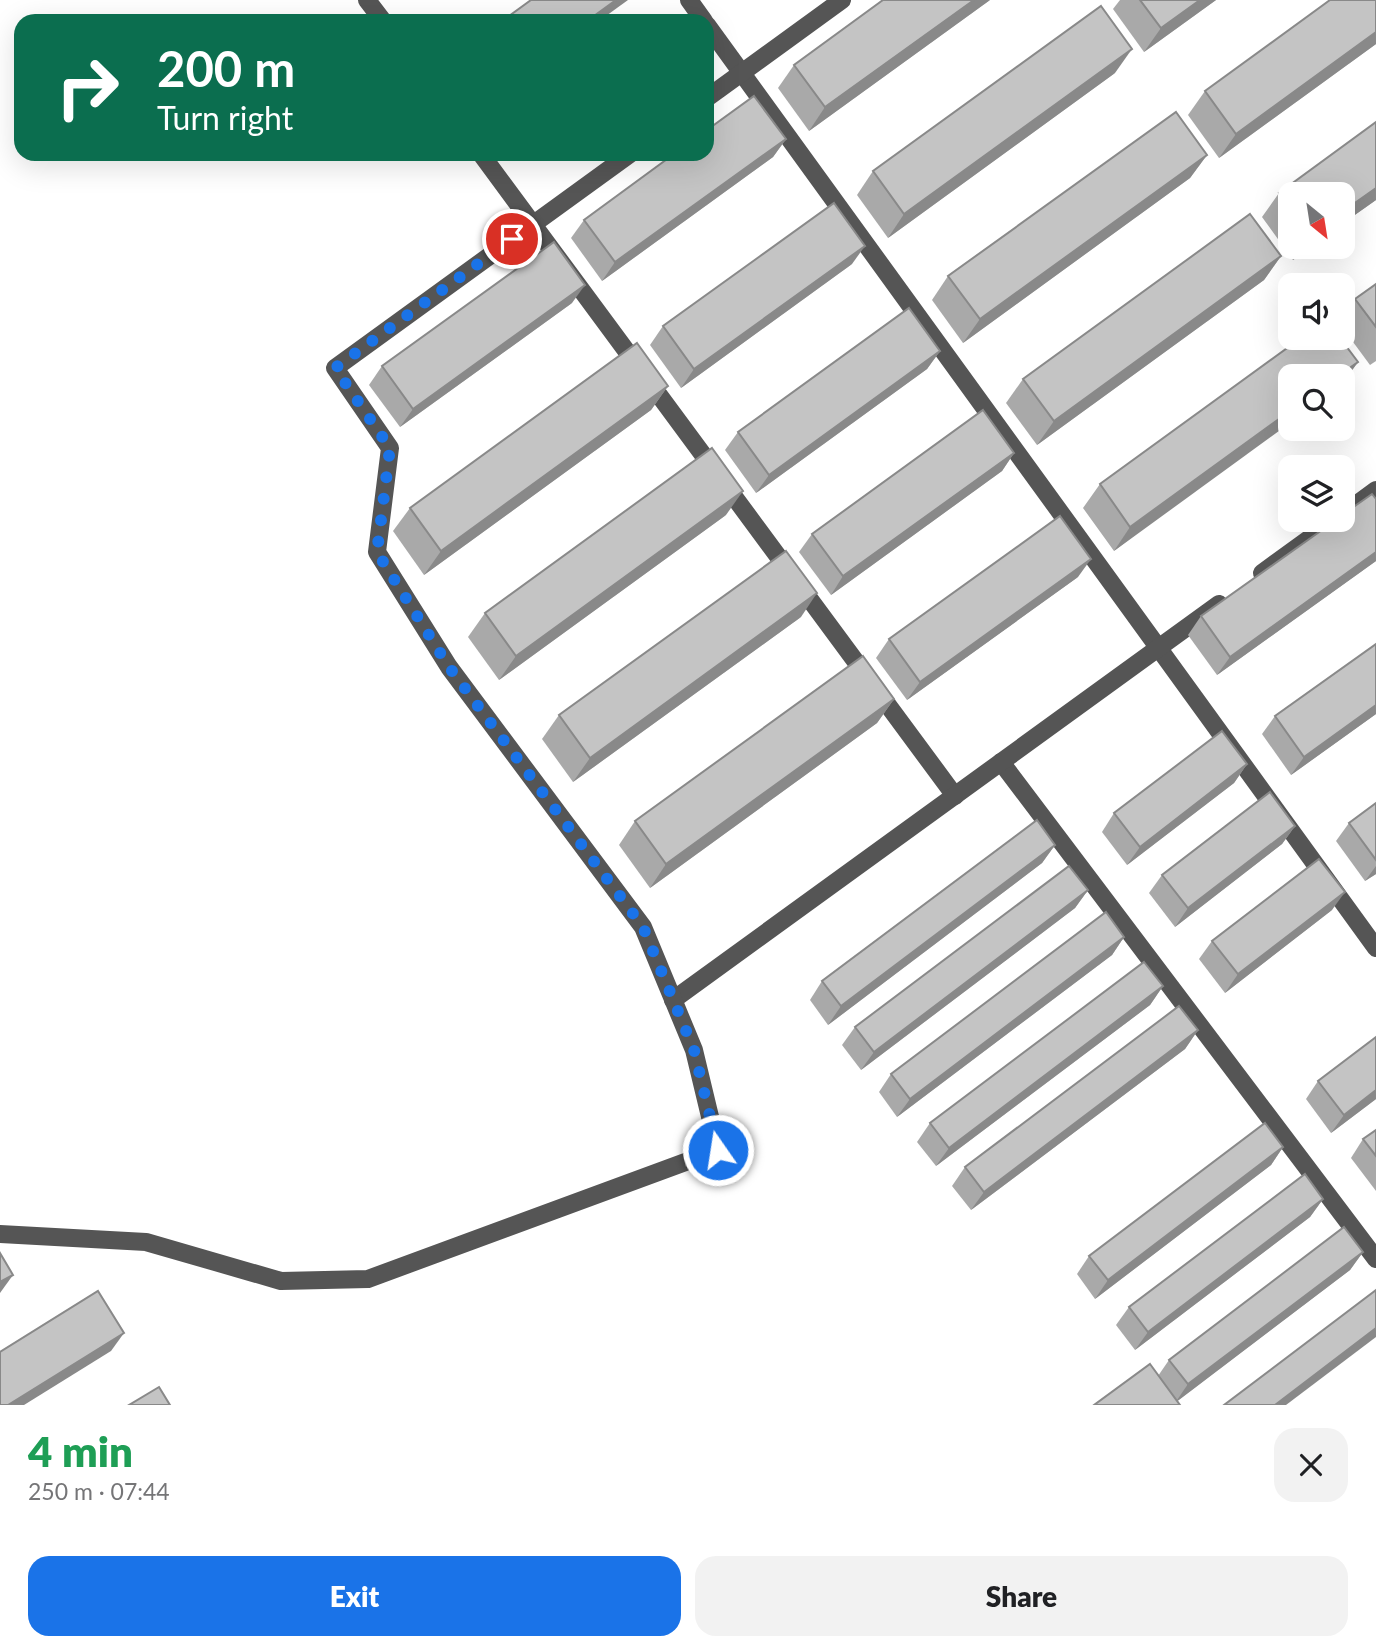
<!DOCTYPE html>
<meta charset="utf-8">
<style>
:root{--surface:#fff;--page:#f2f2f2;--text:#202124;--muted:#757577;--accent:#1a73e8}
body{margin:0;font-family:Lato,sans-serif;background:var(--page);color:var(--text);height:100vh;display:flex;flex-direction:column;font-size:26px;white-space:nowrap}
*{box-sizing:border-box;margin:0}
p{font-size:23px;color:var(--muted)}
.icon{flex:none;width:38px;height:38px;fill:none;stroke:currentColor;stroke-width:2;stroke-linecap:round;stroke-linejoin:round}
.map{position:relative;height:1405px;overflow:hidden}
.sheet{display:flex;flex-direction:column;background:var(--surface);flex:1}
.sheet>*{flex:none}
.hud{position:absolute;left:14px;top:14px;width:700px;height:147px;border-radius:21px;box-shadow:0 7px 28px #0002;background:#0b6e4f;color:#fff;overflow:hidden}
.needle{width:46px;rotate:150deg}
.fabs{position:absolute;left:1278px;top:182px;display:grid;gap:14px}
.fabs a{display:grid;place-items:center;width:77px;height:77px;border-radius:14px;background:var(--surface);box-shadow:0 7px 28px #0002;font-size:35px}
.pin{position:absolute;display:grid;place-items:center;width:60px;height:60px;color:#fff;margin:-30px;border:4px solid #fff;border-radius:50%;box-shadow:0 2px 7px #0007}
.me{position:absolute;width:77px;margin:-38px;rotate:347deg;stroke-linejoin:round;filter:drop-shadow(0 0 5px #0008)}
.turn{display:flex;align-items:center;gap:24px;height:147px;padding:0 28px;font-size:32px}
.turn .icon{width:91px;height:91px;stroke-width:2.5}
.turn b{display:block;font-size:49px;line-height:60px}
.round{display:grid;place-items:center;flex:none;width:74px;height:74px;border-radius:21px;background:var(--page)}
.overview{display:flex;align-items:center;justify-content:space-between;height:119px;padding:0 28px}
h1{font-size:42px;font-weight:800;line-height:52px;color:#1e9e55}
.cta{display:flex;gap:14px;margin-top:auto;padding:14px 28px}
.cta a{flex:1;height:80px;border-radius:21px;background:var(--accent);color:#fff;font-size:28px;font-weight:800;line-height:80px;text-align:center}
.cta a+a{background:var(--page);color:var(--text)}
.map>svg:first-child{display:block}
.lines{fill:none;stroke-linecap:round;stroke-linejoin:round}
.minor{stroke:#555;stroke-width:18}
.wall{fill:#a9a9a9}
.shaded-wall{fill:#898989}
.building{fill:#c4c4c4;stroke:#898989;stroke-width:2}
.route{stroke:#1a73e8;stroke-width:12;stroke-dasharray:0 21.6}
</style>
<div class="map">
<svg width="1376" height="1405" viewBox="0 0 1376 1405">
<rect width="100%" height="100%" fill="#fff"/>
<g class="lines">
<g class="minor">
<polyline points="367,0 383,21"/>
<polyline points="689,0 704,21"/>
<polyline points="707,25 1376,948"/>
<polyline points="707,98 842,0"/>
<polyline points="481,154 955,796"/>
<polyline points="1342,515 1376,490"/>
<polyline points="1262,573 1335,520"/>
<polyline points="1001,762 1376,1259"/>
<polyline points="673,1000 1219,604"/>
<polyline points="0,1234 146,1242 281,1281 368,1279 718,1150 694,1050 643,927 449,667 377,552 390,448 335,368 630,154"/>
</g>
</g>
<g class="wall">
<polygon points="990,0 809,131 778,88 794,65"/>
<polygon points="1120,0 1216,0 1144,52 1113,9"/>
<polygon points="1376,0 1376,44 1219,158 1188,115 1205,91"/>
<polygon points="1115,73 888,238 857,195 873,171"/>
<polygon points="1376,122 1376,200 1342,224 1342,194 1290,194 1290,247 1311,247 1293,260 1262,217 1279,193"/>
<polygon points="786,139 773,157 602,281 571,238 584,220"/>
<polygon points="1207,155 1190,178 963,343 932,300 948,276"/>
<polygon points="1281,256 1264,280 1037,445 1006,403 1023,379"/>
<polygon points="852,264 681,388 650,345 663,326"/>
<polygon points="1376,284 1376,361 1370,365 1342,327 1342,317 1355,299"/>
<polygon points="572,303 400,427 369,385 382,366"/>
<polygon points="940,351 927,369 756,493 725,450 738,432"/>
<polygon points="1358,362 1342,384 1342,376 1114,551 1083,508 1100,484"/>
<polygon points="668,386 651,410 424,575 393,531 410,508"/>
<polygon points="1014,453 1002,471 831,595 799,552 812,534"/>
<polygon points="1376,499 1376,561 1217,675 1188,635 1201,616"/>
<polygon points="726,515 499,680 468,637 485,613"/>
<polygon points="1078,577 907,700 876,658 889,639"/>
<polygon points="801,617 573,782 542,739 559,715"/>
<polygon points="1376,644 1376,714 1291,775 1262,734 1275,716"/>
<polygon points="894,699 877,723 650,888 619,845 635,821"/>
<polygon points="1247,764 1234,783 1127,865 1102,832 1114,813"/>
<polygon points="1376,803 1376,874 1365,881 1336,841 1349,823"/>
<polygon points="1295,826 1282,844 1175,927 1149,893 1162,875"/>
<polygon points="1055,845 1042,863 828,1025 810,1000 822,981"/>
<polygon points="1088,890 1075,908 861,1070 842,1045 855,1027"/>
<polygon points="1332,910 1225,993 1199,959 1212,941"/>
<polygon points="1124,937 1112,955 897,1117 879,1092 891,1074"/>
<polygon points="1163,986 1150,1005 936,1166 917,1142 930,1123"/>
<polygon points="1198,1030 1185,1049 971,1210 952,1186 965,1167"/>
<polygon points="1376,1037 1376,1099 1331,1133 1306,1099 1318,1081"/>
<polygon points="1376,1130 1376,1191 1351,1158 1363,1139"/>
<polygon points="1283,1147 1271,1165 1095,1299 1077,1274 1089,1256"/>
<polygon points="1323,1199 1310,1217 1135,1350 1116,1325 1129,1307"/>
<polygon points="1363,1252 1350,1270 1177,1401 1158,1376 1169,1360"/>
</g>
<g class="shaded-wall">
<polygon points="616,0 628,0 599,21 587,21"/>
<polygon points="974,0 990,0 809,131 825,107"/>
<polygon points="1200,0 1216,0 1144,52 1161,28"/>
<polygon points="1376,32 1376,44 1219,158 1236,134"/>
<polygon points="1132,49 1115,73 888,238 904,214"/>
<polygon points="786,139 773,157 602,281 615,262"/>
<polygon points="1207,155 1190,178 963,343 980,319"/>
<polygon points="1376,188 1376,200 1342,224 1342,212"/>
<polygon points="865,246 852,264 681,388 694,369"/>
<polygon points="1302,247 1311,247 1293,260"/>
<polygon points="1281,256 1264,280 1037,445 1054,421"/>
<polygon points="585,285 572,303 400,427 413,409"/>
<polygon points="940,351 927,369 756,493 769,475"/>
<polygon points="1358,362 1342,384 1342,376 1338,376"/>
<polygon points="668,386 651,410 424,575 441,551"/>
<polygon points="1290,411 1290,423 1114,551 1130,527"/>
<polygon points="1014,453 1002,471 831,595 843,576"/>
<polygon points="743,491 726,515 499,680 516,656"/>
<polygon points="1376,552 1376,561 1217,675 1230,657"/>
<polygon points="1091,559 1078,577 907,700 920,682"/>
<polygon points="817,593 801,617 573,782 590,758"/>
<polygon points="894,699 877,723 650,888 666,864"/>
<polygon points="1376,705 1376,714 1291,775 1304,757"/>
<polygon points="1247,764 1234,783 1127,865 1140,847"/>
<polygon points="1295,826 1282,844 1175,927 1188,908"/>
<polygon points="1055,845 1042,863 828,1025 841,1006"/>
<polygon points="1376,866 1376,874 1365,881"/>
<polygon points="1088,890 1075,908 861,1070 874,1052"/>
<polygon points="1345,892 1332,910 1225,993 1238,974"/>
<polygon points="1124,937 1112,955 897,1117 910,1099"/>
<polygon points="1163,986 1150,1005 936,1166 949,1148"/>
<polygon points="1198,1030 1185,1049 971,1210 984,1192"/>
<polygon points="1376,1090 1376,1099 1331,1133 1344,1115"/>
<polygon points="1283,1147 1271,1165 1095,1299 1108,1280"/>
<polygon points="1323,1199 1310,1217 1135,1350 1148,1332"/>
<polygon points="1363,1252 1350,1270 1175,1403 1188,1384"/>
<polygon points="13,1275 0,1293 0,1282"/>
<polygon points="1376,1328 1376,1337 1286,1405 1275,1405"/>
<polygon points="124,1333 111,1351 24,1405 8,1405"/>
</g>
<g class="building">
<polygon points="531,0 616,0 587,21 502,21"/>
<polygon points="883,0 974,0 825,107 794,65"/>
<polygon points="1140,0 1200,0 1161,28"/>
<polygon points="1330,0 1376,0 1376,32 1236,134 1205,91"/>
<polygon points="1101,6 1132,49 904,214 873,171"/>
<polygon points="754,96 786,139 615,262 584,220 674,154 707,154 707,130"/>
<polygon points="1176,112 1207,155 980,319 948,276"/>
<polygon points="1376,122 1376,188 1342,212 1342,194 1290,194 1290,208 1279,193"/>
<polygon points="834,203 865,246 694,369 663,326"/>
<polygon points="1250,214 1281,256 1054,421 1023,379"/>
<polygon points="554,242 585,285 413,409 382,366"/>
<polygon points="1376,284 1376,327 1355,299"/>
<polygon points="909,308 940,351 769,475 738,432"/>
<polygon points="1301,338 1340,338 1358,362 1338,376 1290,376 1290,411 1130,527 1100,484"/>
<polygon points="637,343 668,386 441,551 410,508"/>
<polygon points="983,410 1014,453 843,576 812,534"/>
<polygon points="712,448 743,491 516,656 485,613"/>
<polygon points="1372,494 1376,499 1376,552 1230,657 1201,616 1336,520 1342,520 1342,515"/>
<polygon points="1060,516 1091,559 920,682 889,639"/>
<polygon points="786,551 817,593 590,758 559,715"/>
<polygon points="1376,644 1376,705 1304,757 1275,716"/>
<polygon points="863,656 894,699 666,864 635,821"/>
<polygon points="1222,731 1247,764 1140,847 1114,813"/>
<polygon points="1270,792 1295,826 1188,908 1162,875"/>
<polygon points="1376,803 1376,860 1349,823"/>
<polygon points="1037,820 1055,845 841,1006 822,981"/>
<polygon points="1319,859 1345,892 1238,974 1212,941"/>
<polygon points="1069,866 1088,890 874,1052 855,1027"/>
<polygon points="1106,912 1124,937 910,1099 891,1074"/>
<polygon points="1144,962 1163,986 949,1148 930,1123"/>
<polygon points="1179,1006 1198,1030 984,1192 965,1167"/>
<polygon points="1376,1037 1376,1090 1344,1115 1318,1081"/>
<polygon points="1265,1123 1283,1147 1108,1280 1089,1256"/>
<polygon points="1376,1130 1376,1156 1363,1139"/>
<polygon points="1305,1174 1323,1199 1148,1332 1129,1307"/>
<polygon points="1344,1227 1363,1252 1188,1384 1169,1360"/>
<polygon points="0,1253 13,1275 0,1282"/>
<polygon points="1376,1290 1376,1328 1275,1405 1224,1405"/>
<polygon points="98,1291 124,1333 8,1405 0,1405 0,1352"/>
<polygon points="1150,1364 1180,1405 1094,1405"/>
<polygon points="159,1387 170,1405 129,1405"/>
</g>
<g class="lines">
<polyline class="route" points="512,239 335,368 390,448 377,552 449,667 643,927 694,1050 718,1150"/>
</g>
</svg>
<div class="fabs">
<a><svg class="needle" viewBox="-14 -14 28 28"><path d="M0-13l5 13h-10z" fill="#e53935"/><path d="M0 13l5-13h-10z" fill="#757577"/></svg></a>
<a><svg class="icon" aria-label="sound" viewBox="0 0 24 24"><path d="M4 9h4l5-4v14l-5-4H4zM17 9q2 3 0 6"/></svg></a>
<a><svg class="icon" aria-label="search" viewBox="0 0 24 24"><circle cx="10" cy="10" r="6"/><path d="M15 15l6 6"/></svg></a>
<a><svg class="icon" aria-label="layers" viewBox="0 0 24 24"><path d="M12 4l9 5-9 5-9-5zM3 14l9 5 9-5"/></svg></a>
</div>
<div class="pin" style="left:512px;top:239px;background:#d93025"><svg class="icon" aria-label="arrive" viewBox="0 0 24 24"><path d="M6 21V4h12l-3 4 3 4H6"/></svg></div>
<svg class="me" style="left:718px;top:1150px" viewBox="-20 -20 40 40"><circle r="17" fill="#1a73e8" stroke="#fff" stroke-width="3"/><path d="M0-11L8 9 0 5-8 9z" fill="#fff"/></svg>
<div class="hud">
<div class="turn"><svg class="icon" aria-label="right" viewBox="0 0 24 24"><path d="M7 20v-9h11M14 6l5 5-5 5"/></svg><div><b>200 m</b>Turn right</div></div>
</div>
</div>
<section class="sheet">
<div class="overview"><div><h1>4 min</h1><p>250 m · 07:44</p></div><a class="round"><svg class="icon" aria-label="close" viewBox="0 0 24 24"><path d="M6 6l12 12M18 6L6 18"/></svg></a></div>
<div class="cta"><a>Exit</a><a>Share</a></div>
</section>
